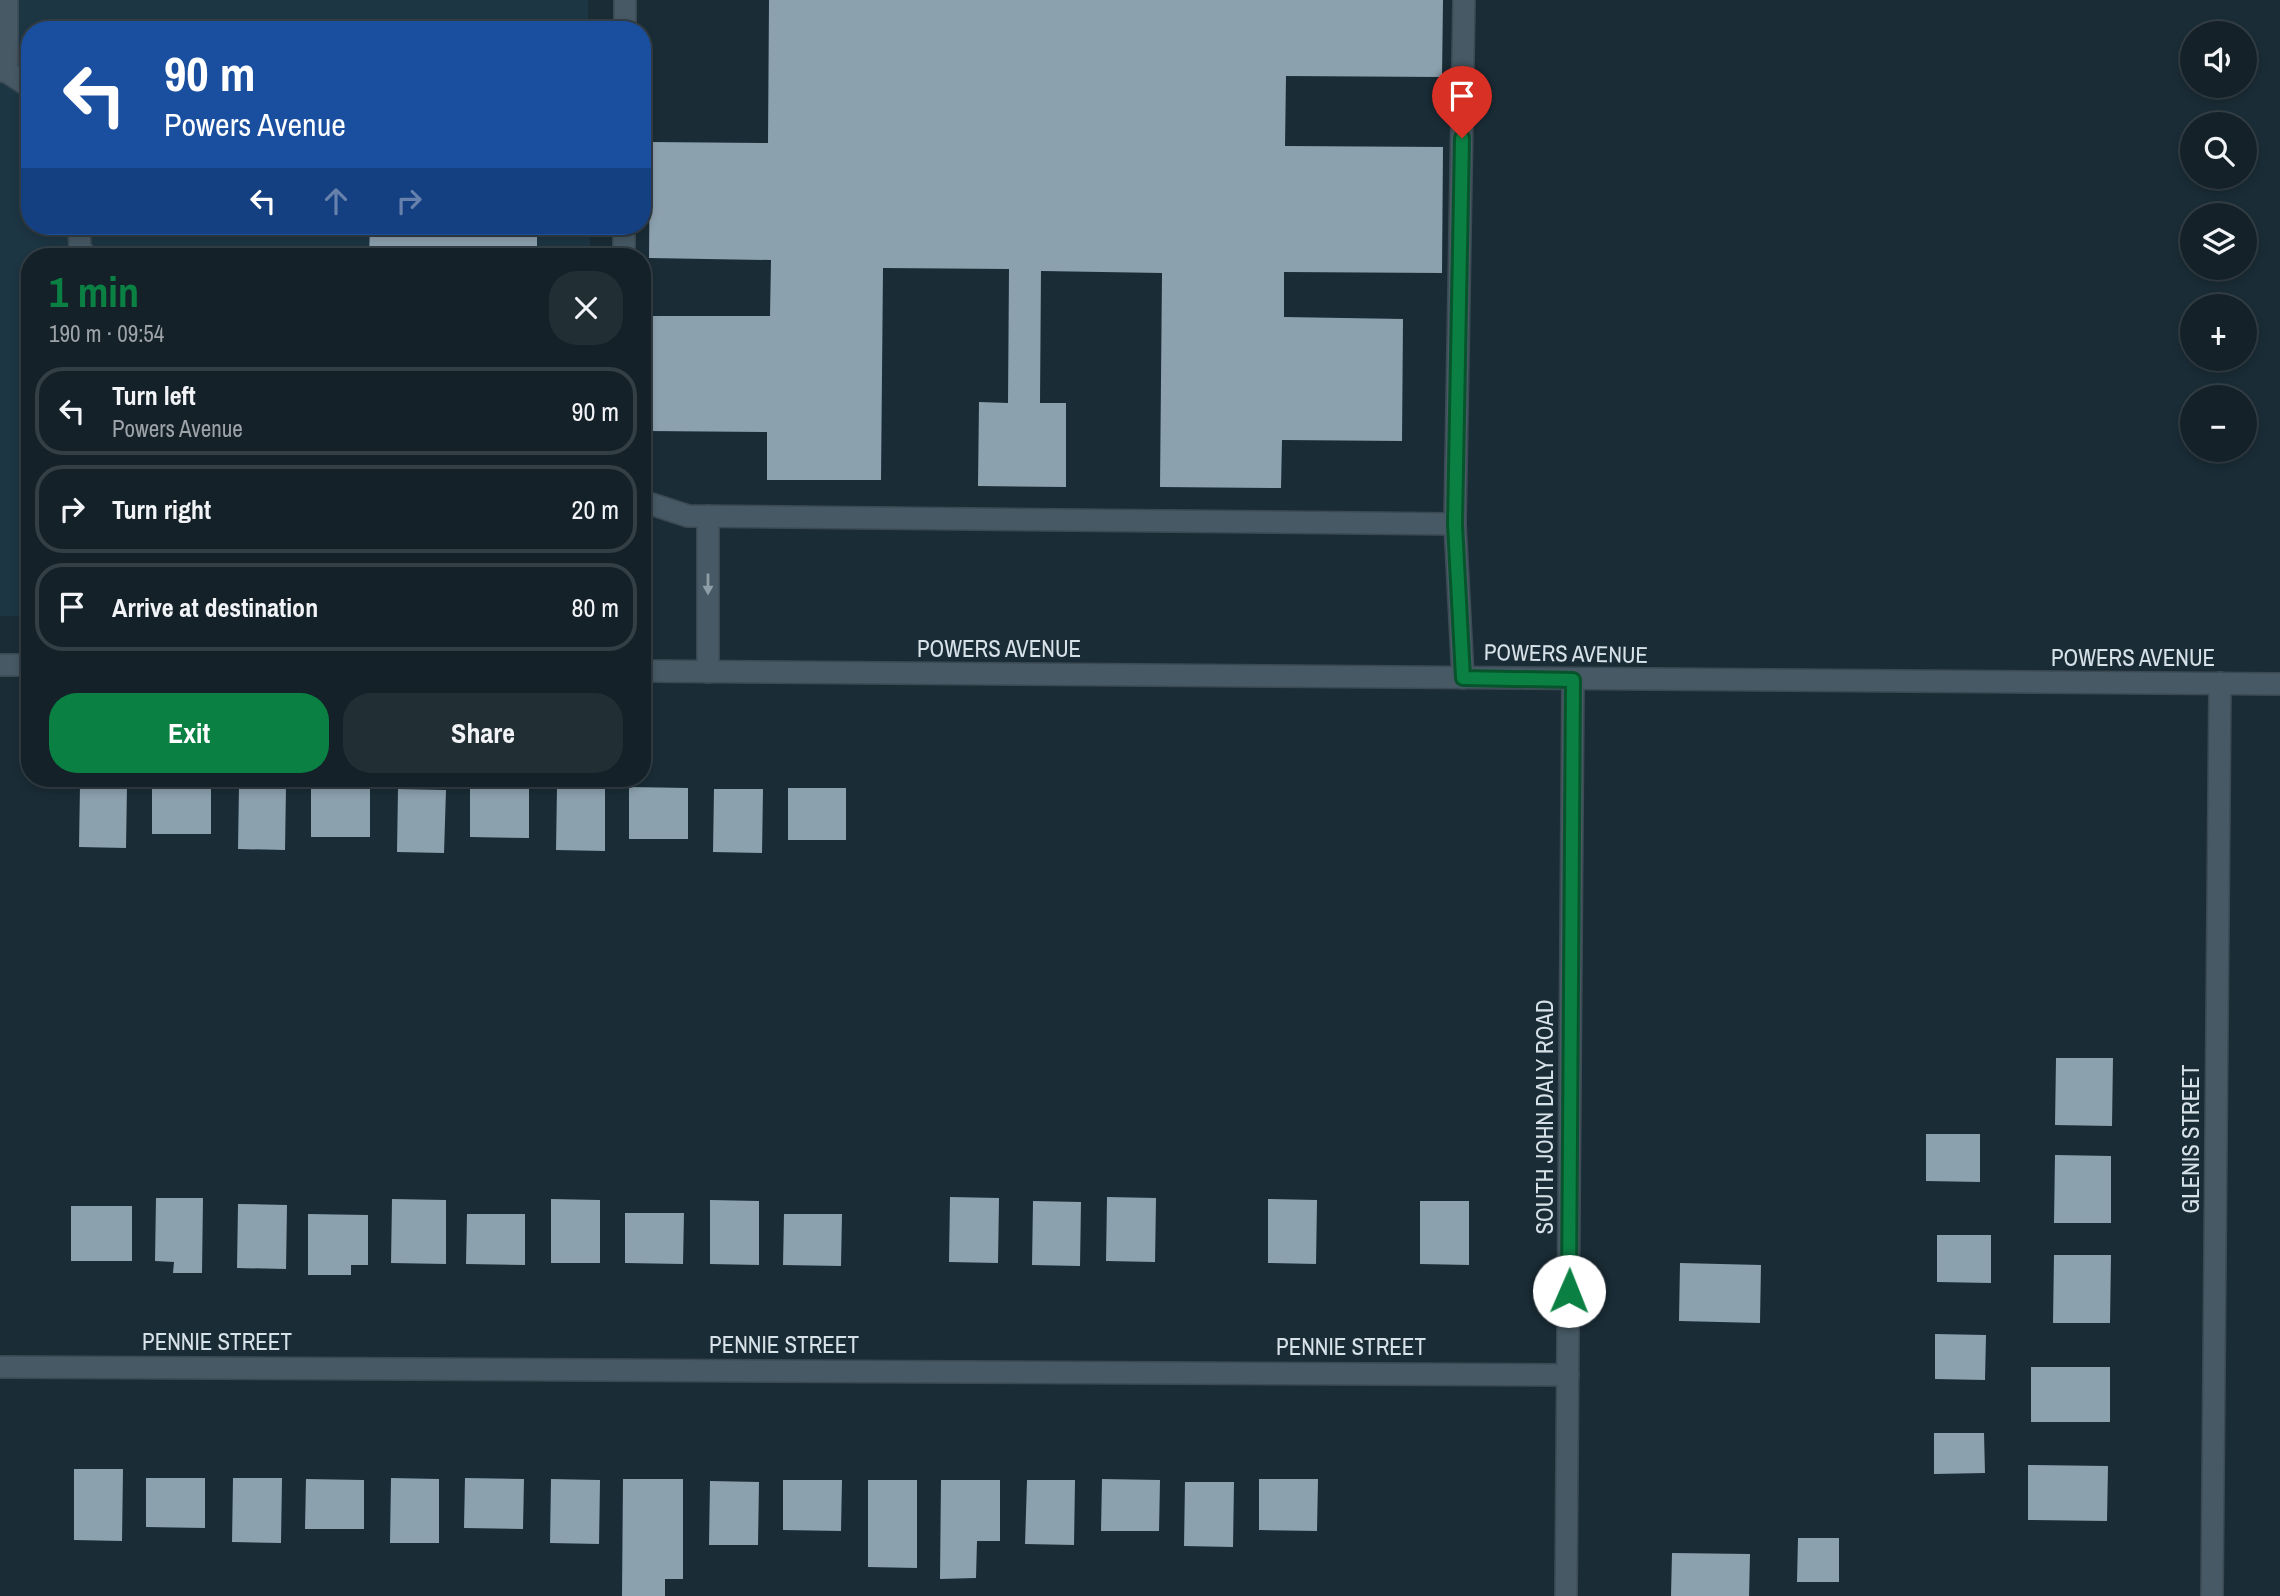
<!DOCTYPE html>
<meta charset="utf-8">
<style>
:root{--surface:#142128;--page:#212e34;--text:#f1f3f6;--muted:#9da3a8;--line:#333e45;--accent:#0b8043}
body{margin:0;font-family:"Archivo Narrow",sans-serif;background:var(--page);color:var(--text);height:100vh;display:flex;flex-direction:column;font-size:26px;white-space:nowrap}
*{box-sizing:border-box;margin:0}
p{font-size:23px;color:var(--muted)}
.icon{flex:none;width:38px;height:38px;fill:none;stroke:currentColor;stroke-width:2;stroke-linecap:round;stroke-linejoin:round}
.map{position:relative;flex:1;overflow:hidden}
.sheet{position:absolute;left:21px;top:248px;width:630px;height:539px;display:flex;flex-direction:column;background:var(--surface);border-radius:28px;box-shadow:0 4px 10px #0003,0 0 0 2px var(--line)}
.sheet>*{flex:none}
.guide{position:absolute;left:21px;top:21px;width:630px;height:214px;border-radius:28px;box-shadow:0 4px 10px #0003,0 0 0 2px var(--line);background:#1a4fa0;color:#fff;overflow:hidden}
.buttons{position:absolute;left:2180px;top:21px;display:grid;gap:14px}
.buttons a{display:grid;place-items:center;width:77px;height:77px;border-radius:50%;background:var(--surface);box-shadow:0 4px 10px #0003,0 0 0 2px var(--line);font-size:35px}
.pin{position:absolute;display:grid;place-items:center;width:60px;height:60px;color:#fff;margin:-72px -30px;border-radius:50% 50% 50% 0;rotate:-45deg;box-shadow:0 0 7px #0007}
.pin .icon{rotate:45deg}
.me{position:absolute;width:77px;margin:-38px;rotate:1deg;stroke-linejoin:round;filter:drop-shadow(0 0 5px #0008)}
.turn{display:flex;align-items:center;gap:24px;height:147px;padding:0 28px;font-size:32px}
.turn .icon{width:91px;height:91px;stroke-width:2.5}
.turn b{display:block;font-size:49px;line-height:60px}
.lanes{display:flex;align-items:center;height:66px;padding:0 28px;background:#0003;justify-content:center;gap:35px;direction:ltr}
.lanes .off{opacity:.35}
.round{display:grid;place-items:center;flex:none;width:74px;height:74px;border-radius:28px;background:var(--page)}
.head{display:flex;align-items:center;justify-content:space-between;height:119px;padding:0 28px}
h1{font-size:42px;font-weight:800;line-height:52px;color:var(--accent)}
.primary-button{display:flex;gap:14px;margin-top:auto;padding:14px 28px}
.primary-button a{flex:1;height:80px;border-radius:28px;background:var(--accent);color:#fff;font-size:28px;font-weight:800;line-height:80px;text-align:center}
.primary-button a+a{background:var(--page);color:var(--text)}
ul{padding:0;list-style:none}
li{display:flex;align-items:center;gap:21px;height:88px;margin:0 14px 10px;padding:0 14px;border:4px solid var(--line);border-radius:28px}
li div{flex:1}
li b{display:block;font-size:26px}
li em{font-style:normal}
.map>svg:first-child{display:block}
.built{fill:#1d3643}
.building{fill:#8ca1ae}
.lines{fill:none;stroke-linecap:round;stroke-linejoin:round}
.minor-casing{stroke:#3b4952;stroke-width:24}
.minor{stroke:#465964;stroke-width:21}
.oneway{fill:#8e9da6}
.route-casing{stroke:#07532c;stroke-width:18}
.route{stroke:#0b8043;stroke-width:12}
.labels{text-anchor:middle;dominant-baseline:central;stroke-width:7;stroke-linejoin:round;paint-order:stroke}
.street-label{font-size:23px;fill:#d6e1e8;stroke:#1a2c36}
</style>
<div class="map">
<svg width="2280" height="1596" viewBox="0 0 2280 1596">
<rect width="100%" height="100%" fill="#1a2c36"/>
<polygon class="built" points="0,0 588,0 588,30 30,30 30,226 590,226 590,257 30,257 30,616 0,616"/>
<g class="building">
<polygon points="769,0 1443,0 1442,77 1286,76 1285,146 1443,147 1442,273 1284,272 1284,317 1403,319 1402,441 1282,440 1281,488 1160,487 1162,273 1041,271 1040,403 1066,403 1066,487 978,486 979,402 1008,403 1009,269 883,268 881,480 767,480 767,432 647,431 648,316 770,316 771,260 649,258 650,142 768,143"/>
<polygon points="370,226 537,226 537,257 369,257"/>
<rect x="152" y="783" width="59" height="51"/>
<polygon points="80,785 127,785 126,848 79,847"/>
<polygon points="311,785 370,786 370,837 311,837"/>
<polygon points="239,786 286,787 285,850 238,849"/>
<polygon points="470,786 529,786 529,838 470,837"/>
<polygon points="557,786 605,786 605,851 556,850"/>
<polygon points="629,787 688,788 688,839 629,839"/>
<rect x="788" y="788" width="58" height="52"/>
<polygon points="398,789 446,790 444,853 397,852"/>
<polygon points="714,789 763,789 762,853 713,852"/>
<polygon points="2056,1058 2113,1058 2112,1126 2055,1125"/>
<polygon points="1926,1134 1980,1134 1980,1182 1926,1181"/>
<polygon points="2055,1155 2111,1156 2111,1223 2054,1223"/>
<polygon points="950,1197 999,1198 998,1263 949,1262"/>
<polygon points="1107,1197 1156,1198 1155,1262 1106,1261"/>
<polygon points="156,1198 203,1198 202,1273 173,1273 174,1262 155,1261"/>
<polygon points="392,1199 446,1200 446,1264 391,1263"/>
<polygon points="551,1199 600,1200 600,1263 551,1263"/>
<polygon points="1268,1199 1317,1200 1316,1264 1268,1263"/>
<polygon points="710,1200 759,1201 759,1265 710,1264"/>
<polygon points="1033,1201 1081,1202 1080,1266 1032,1265"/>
<polygon points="1420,1201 1469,1201 1469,1265 1420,1264"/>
<polygon points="238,1204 287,1205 286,1269 237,1268"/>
<rect x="71" y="1206" width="61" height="55"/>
<polygon points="625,1213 684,1213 683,1264 625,1263"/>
<polygon points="308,1214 368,1215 368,1265 351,1265 351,1275 308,1275"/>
<polygon points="467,1214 525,1214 525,1265 466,1264"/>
<polygon points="784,1214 842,1214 841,1266 783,1265"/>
<polygon points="1937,1235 1991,1235 1991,1283 1937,1282"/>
<polygon points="2054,1255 2111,1255 2110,1323 2053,1323"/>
<polygon points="1680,1263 1761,1265 1760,1323 1679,1321"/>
<polygon points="1935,1334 1986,1335 1985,1380 1935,1379"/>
<rect x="2031" y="1367" width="79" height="55"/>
<polygon points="1934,1433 1984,1433 1985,1473 1934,1474"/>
<polygon points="2028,1465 2108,1466 2107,1521 2028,1520"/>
<polygon points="74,1469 123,1469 122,1541 74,1540"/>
<polygon points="146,1478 205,1478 205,1528 146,1527"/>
<polygon points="233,1478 282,1478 281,1543 232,1542"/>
<polygon points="391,1478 439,1479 439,1543 390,1543"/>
<polygon points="465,1478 524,1479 523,1529 464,1528"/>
<polygon points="306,1479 364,1480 364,1529 305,1529"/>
<polygon points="551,1479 600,1480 599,1544 550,1543"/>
<polygon points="623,1479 683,1479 683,1579 665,1579 665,1596 622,1596"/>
<polygon points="1102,1479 1160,1480 1159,1531 1101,1531"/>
<polygon points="1259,1479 1318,1479 1317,1531 1259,1530"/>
<polygon points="783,1480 842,1480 841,1531 783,1530"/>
<polygon points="868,1480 917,1480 917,1568 868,1567"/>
<polygon points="941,1480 1000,1480 1000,1541 977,1541 976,1578 940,1579"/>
<polygon points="1027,1480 1075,1480 1074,1545 1025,1544"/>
<polygon points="710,1481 759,1482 758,1545 709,1545"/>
<polygon points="1185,1482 1234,1482 1233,1547 1184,1546"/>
<polygon points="1798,1538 1839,1538 1839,1582 1797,1582"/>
<polygon points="1672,1553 1750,1554 1749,1596 1671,1596"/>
</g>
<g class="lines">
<g class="minor-casing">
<g id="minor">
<polyline points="625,30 625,0"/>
<polyline points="0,71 7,72 30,87"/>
<polyline points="7,72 7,0"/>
<polyline points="79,226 80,249 88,257"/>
<polyline points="624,257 624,226"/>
<polyline points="642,501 688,516 1455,524"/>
<polyline points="0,665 30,665"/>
<polyline points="642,671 2280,684"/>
<polyline points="708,672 708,516"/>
<polyline points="1463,678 1455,524 1464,0"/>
<polyline points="0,1367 1568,1375"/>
<polyline points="1566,1596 1573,679"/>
<polyline points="2212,1596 2220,683"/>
</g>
</g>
<use href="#minor" class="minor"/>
</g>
<defs><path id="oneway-solid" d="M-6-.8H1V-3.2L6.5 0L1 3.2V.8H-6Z" transform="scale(1.75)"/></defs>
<use class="oneway" href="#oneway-solid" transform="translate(708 584) rotate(90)"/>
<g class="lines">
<g class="route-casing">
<polyline id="route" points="1462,138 1455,524 1463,678 1573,680 1569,1291"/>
</g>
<use href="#route" class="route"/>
</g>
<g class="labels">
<g class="street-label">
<text x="999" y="648">POWERS AVENUE</text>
<text transform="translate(1566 653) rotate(1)">POWERS AVENUE</text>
<text x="2133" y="657">POWERS AVENUE</text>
<text transform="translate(1544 1117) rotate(-90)">SOUTH JOHN DALY ROAD</text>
<text transform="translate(2190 1139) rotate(-90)">GLENIS STREET</text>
<text x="217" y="1341">PENNIE STREET</text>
<text x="784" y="1344">PENNIE STREET</text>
<text x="1351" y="1346">PENNIE STREET</text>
</g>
</g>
</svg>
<div class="buttons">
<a><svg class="icon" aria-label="sound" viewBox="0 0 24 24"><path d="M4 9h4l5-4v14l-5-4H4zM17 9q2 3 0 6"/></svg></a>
<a><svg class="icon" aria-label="search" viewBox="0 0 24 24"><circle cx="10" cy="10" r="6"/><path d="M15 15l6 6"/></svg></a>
<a><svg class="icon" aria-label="layers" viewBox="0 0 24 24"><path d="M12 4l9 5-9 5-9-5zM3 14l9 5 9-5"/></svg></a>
<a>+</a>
<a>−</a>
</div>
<div class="pin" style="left:1462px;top:138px;background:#d93025"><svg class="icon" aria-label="arrive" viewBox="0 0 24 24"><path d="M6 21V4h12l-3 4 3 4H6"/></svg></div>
<svg class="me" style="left:1569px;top:1291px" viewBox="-20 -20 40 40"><circle r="19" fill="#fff"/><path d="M0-13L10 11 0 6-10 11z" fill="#0b8043"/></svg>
<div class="guide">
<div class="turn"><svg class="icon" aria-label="left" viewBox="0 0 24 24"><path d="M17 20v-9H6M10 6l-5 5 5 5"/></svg><div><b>90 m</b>Powers Avenue</div></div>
<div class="lanes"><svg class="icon" aria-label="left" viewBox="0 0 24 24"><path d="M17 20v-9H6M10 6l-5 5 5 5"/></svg><svg class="icon off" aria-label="ahead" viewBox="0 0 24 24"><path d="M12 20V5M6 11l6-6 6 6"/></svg><svg class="icon off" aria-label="right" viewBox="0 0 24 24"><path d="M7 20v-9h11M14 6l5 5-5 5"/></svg></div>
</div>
<section class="sheet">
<div class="head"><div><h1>1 min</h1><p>190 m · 09:54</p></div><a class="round"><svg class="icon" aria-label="close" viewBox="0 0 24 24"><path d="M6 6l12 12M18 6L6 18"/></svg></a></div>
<ul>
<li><svg class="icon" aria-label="left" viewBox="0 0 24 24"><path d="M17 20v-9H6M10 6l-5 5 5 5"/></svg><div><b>Turn left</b><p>Powers Avenue</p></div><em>90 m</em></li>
<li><svg class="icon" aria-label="right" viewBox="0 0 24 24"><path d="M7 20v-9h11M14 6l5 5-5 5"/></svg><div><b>Turn right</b></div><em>20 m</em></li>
<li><svg class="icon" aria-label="arrive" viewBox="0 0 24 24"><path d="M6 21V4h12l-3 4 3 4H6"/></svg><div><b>Arrive at destination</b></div><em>80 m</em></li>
</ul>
<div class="primary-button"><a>Exit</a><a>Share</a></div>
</section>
</div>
